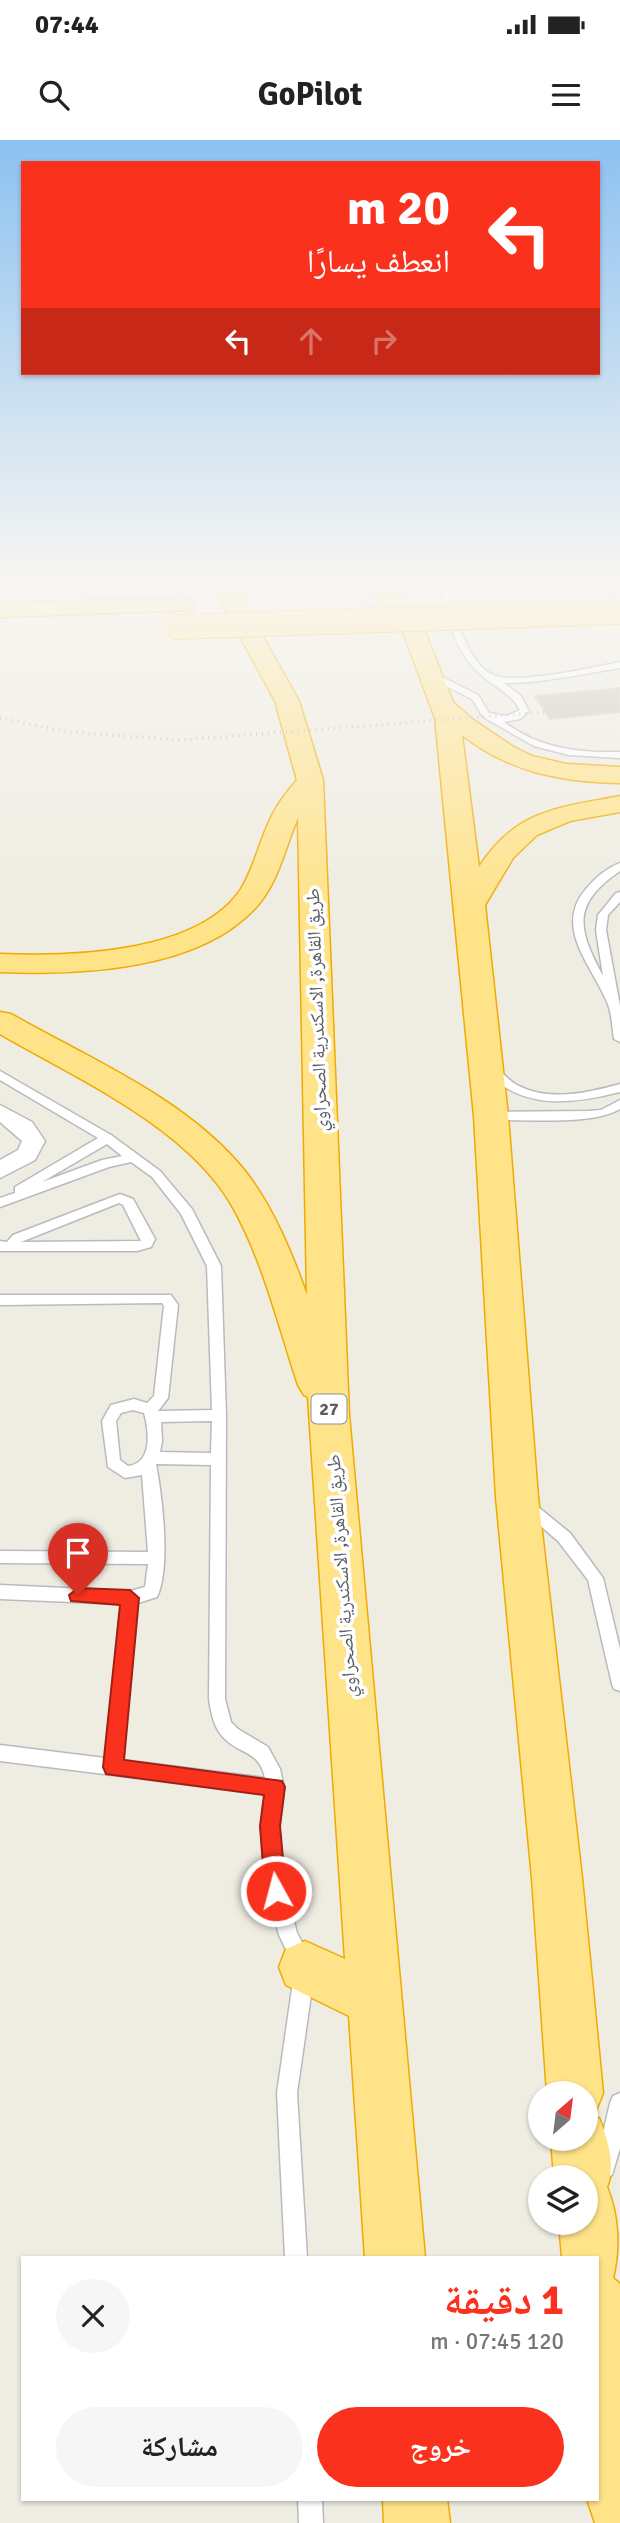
<!DOCTYPE html>
<html lang="ar">
<meta charset="utf-8">
<style>
:root{--surface:#fff;--page:#f6f6f6;--text:#222;--muted:#767676;--accent:#fa321d}
body{margin:0;font-family:Signika,"Noto Naskh Arabic",sans-serif;background:var(--page);color:var(--text);direction:rtl;height:100vh;display:flex;flex-direction:column;font-size:26px;white-space:nowrap}
*{box-sizing:border-box;margin:0}
p{font-size:23px;color:var(--muted)}
.icon{flex:none;width:38px;height:38px;fill:none;stroke:currentColor;stroke-width:2;stroke-linecap:round;stroke-linejoin:round}
.map{position:relative;flex:1;overflow:hidden;direction:ltr}
.drawer{position:absolute;left:21px;top:2116px;width:578px;height:245px;display:flex;flex-direction:column;background:var(--surface);border-radius:0px;box-shadow:0 2px 5px #0004;direction:rtl}
.drawer>*{flex:none}
.banner{position:absolute;left:21px;top:21px;width:579px;height:214px;border-radius:0px;box-shadow:0 2px 5px #0004;direction:rtl;background:#fa321d;color:#fff;overflow:hidden}
.needle{width:46px;rotate:28deg}
.controls{position:absolute;left:528px;top:1941px;display:grid;gap:14px}
.controls a{display:grid;place-items:center;width:70px;height:70px;border-radius:50%;background:var(--surface);box-shadow:0 2px 5px #0004;font-size:35px}
.pin{position:absolute;display:grid;place-items:center;width:60px;height:60px;color:#fff;margin:-72px -30px;border-radius:50% 50% 50% 0;rotate:-45deg;box-shadow:0 0 7px #0007}
.pin .icon{rotate:45deg}
.me{position:absolute;width:77px;margin:-38px;rotate:353deg;stroke-linejoin:round;filter:drop-shadow(0 0 5px #0008)}
.turn{display:flex;align-items:center;gap:24px;height:147px;padding:0 35px;font-size:32px}
.turn .icon{width:91px;height:91px;stroke-width:2.5}
.turn b{display:block;font-size:49px;line-height:60px}
.lanes{display:flex;align-items:center;height:66px;padding:0 35px;background:#0003;justify-content:center;gap:35px;direction:ltr}
.lanes .off{opacity:.35}
.round{display:grid;place-items:center;flex:none;width:74px;height:74px;border-radius:37px;background:var(--page)}
.headline{display:flex;align-items:center;justify-content:space-between;height:119px;padding:0 35px}
h1{font-size:42px;font-weight:800;line-height:52px;color:var(--accent)}
.action{display:flex;gap:14px;margin-top:auto;padding:14px 35px}
.action a{flex:1;height:80px;border-radius:42px;background:var(--accent);color:#fff;font-size:28px;font-weight:800;line-height:80px;text-align:center}
.action a+a{background:var(--page);color:var(--text)}
.status{display:flex;justify-content:space-between;align-items:center;height:49px;padding:0 35px;background:var(--surface);direction:ltr}
.status svg{height:19px;fill:currentColor}
header{display:flex;justify-content:space-between;align-items:center;height:91px;padding:0 35px;background:var(--surface);font-size:32px;font-weight:800}
.map>svg:first-child{display:block}
.building{fill:#cac6bf;stroke:#d4cec0;stroke-width:2}
.lines{fill:none;stroke-linecap:round;stroke-linejoin:round}
.service-casing{stroke:#b7bbc0;stroke-width:3}
.minor-casing{stroke:#b7bbc0;stroke-width:3}
.motorway-casing{stroke:#f1aa00;stroke-width:3}
.service{fill:#fff;fill-rule:evenodd}
.minor{fill:#fff;fill-rule:evenodd}
.motorway{fill:#ffe389;fill-rule:evenodd}
.rail{stroke:#b4b5b6;stroke-width:3.5;stroke-dasharray:1 5;stroke-linecap:butt}
.motorway-bridge-casing{stroke:#f1aa00;stroke-width:26;stroke-linecap:butt}
.motorway-bridge{stroke:#ffe389;stroke-width:24}
.route{fill:#fa321d;stroke:#a22013;stroke-width:2}
.labels{text-anchor:middle;dominant-baseline:central;stroke-width:7;stroke-linejoin:round;paint-order:stroke}
.shield{fill:#fff;stroke:#8c8f93;stroke-width:2}
.shield-label{font-size:18px;font-weight:bold;fill:#5a5f65}
.street-label{font-size:19px;fill:#5a5f65;stroke:#fff}
</style>
<div class="status"><b>07:44</b><svg viewBox="0 0 49 12"><path d="M0 12V9h3v3zM5 12V6h3v6zM10 12V3h3v9zM15 12V0h3v12zM26 1h20v11H26zM47 4h2v5h-2z"/></svg></div>
<header><svg class="icon" aria-label="menu" viewBox="0 0 24 24"><path d="M4 6h16M4 12h16M4 18h16"/></svg>GoPilot<svg class="icon" aria-label="search" viewBox="0 0 24 24"><circle cx="10" cy="10" r="6"/><path d="M15 15l6 6"/></svg></header>
<div class="map">
<svg width="620" height="2383" viewBox="0 0 620 2383">
<rect width="100%" height="100%" fill="#efece2"/>
<polygon class="building" points="620,548 620,572 550,579 535,556"/>
<g class="lines">
<g class="service-casing">
<g id="service">
<path d="M 437,438 L 445,438 C 452,466 465,520 491,534 C 513,546 593,527 620,522 L 620,528 C 581,534 543,543 504,543 L 521,556 L 529,571 L 520,579 L 504,582 C 538,608 578,613 620,612 L 620,618 L 569,615 L 534,606 L 483,577 L 472,559 L 426,536 L 426,532 L 432,532 L 478,555 L 489,573 L 506,576 L 520,570 C 511,553 494,547 480,534 C 454,512 445,469 437,438 Z"/>
<path d="M 620,723 L 620,731 C 572,764 577,788 603,836 L 596,790 L 598,775 L 616,753 L 620,752 L 620,762 L 608,775 L 606,790 L 620,866 L 620,902 L 614,899 C 612,887 612,873 607,862 C 592,826 553,787 586,749 C 595,738 607,728 620,723 Z"/>
<path d="M 491,925 C 501,929 507,940 517,945 C 549,962 587,953 620,944 L 620,952 C 573,964 519,971 485,929 Z"/>
<path d="M 0,931 L 111,995 L 160,1031 L 192,1069 L 221,1126 L 226,1275 L 225,1559 L 231,1582 L 238,1589 L 268,1607 L 280,1629 L 284,1647 L 279,1689 L 284,1743 L 297,1793 L 315,1827 L 297,1953 L 307,2118 L 285,2118 L 277,1953 L 295,1828 L 279,1795 L 265,1743 L 261,1689 L 265,1654 L 0,1621 L 0,1605 L 105,1618 L 121,1464 L 0,1459 L 0,1445 L 130,1451 L 145,1447 L 148,1424 L 0,1423 L 0,1411 L 148,1412 L 142,1335 L 125,1338 L 108,1327 L 102,1281 L 111,1265 L 134,1259 L 147,1263 L 154,1256 L 164,1166 L 162,1163 L 0,1165 L 0,1155 L 171,1155 L 178,1165 L 168,1258 L 158,1271 L 212,1270 L 207,1126 L 181,1074 L 152,1037 L 131,1022 L 109,1027 L 0,1067 L 0,1058 L 15,1053 L 15,1047 L 98,998 L 0,940 ZM 107,1004 L 122,1016 L 102,1020 L 42,1042 ZM 133,1270 L 144,1273 C 149,1291 153,1323 128,1326 L 120,1320 L 116,1281 L 121,1273 ZM 212,1281 L 211,1313 L 160,1312 L 162,1301 L 161,1282 ZM 156,1324 L 211,1325 L 209,1559 C 211,1573 214,1590 226,1600 C 242,1615 259,1611 265,1638 L 122,1620 L 138,1463 L 157,1457 C 171,1428 162,1355 156,1324 Z"/>
<path d="M 620,960 L 620,969 C 590,986 527,979 491,980 L 485,976 L 491,972 L 589,971 L 601,970 Z"/>
<path d="M 120,1054 L 133,1059 L 155,1099 L 151,1107 L 137,1111 L 0,1111 L 0,1101 L 7,1102 L 13,1095 ZM 119,1063 L 123,1065 L 141,1101 L 21,1102 Z"/>
<polygon points="527,1360 532,1362 570,1393 603,1438 620,1509 620,1551 614,1549 612,1544 588,1440 558,1401 522,1370 519,1366 522,1362"/>
<polygon points="620,1953 620,2008 612,2035 605,2038 598,2035 595,2028 610,1963 613,1956"/>
<polygon points="298,2359 322,2359 323,2383 299,2383"/>
</g>
</g>
<g class="minor-casing">
<polygon id="minor" points="0,965 32,982 45,1001 35,1020 0,1038 0,1020 18,1010 22,1001 0,982"/>
</g>
<g class="motorway-casing">
<g id="motorway">
<path d="M 208,438 L 230,438 L 299,561 L 323,640 L 349,1275 L 425,2118 L 365,2118 L 349,1876 L 286,1845 L 279,1827 L 286,1809 L 305,1801 L 345,1819 L 308,1257 L 304,1255 L 298,1245 C 278,1185 263,1120 231,1064 C 185,986 76,938 0,894 L 0,872 L 11,874 C 90,919 187,959 245,1031 C 273,1067 291,1111 307,1155 L 298,678 C 285,707 279,741 258,765 C 201,831 80,835 0,832 L 0,814 C 69,817 198,814 241,749 C 254,728 259,702 270,680 C 276,665 287,652 297,640 L 275,561 Z"/>
<path d="M 362,438 L 386,438 L 425,492 L 453,562 L 472,579 L 512,606 L 532,616 L 566,624 L 620,627 L 620,643 C 561,642 509,632 462,595 L 479,727 C 517,669 558,668 620,656 L 620,672 L 570,681 L 537,695 L 513,718 L 485,765 L 508,976 L 538,1357 L 582,1738 L 603,1953 L 595,1973 L 590,1974 L 599,1978 C 608,1999 616,2026 607,2047 C 619,2076 620,2109 613,2138 L 620,2144 L 620,2383 L 595,2383 L 587,2359 L 597,2359 L 597,2118 L 562,2118 L 559,2082 L 586,2082 L 586,2037 L 554,2037 L 551,1998 L 586,1998 L 586,1953 L 547,1953 L 532,1738 L 496,1357 L 474,976 L 435,578 L 403,492 Z"/>
<polygon points="184,458 192,460 195,465 192,470 0,477 0,463"/>
<polygon points="383,2359 447,2359 450,2383 384,2383"/>
</g>
</g>
<use href="#service" class="service"/>
<use href="#minor" class="minor"/>
<use href="#motorway" class="motorway"/>
<polyline class="rail" points="0,578 69,592 181,600 546,572"/>
<g class="motorway-bridge-casing">
<polyline id="motorway-bridge" points="173,487 620,472"/>
</g>
<use href="#motorway-bridge" class="motorway-bridge"/>
</g>
<linearGradient id="sky" x2="0" y2="1"><stop stop-color="#8cc1f1"/><stop offset="0.57" stop-color="#f8f6f2"/><stop offset="1" stop-color="#f8f6f2" stop-opacity="0"/></linearGradient>
<rect width="620" height="772" fill="url(#sky)"/>
<polygon class="route" points="78,1448 130,1450 139,1458 124,1620 282,1641 285,1647 280,1686 286,1751 283,1758 276,1761 268,1758 265,1751 260,1686 264,1655 106,1634 103,1627 120,1465 71,1461 69,1455"/>
<g class="labels">
<rect class="shield" x="311.5" y="1254.5" width="35" height="29" rx="5"/>
<g class="shield-label">
<text x="329" y="1269">27</text>
</g>
<g class="street-label">
<text transform="translate(317 870) rotate(-92)">طريق القاهرة, الاسكندرية الصحراوي</text>
<text transform="translate(342 1436) rotate(-94)">طريق القاهرة, الاسكندرية الصحراوي</text>
</g>
</g>
</svg>
<div class="controls">
<a><svg class="needle" viewBox="-14 -14 28 28"><path d="M0-13l5 13h-10z" fill="#e53935"/><path d="M0 13l5-13h-10z" fill="#767676"/></svg></a>
<a><svg class="icon" aria-label="layers" viewBox="0 0 24 24"><path d="M12 4l9 5-9 5-9-5zM3 14l9 5 9-5"/></svg></a>
</div>
<div class="pin" style="left:78px;top:1455px;background:#d93025"><svg class="icon" aria-label="arrive" viewBox="0 0 24 24"><path d="M6 21V4h12l-3 4 3 4H6"/></svg></div>
<svg class="me" style="left:276px;top:1751px" viewBox="-20 -20 40 40"><circle r="17" fill="#fa321d" stroke="#fff" stroke-width="3"/><path d="M0-11L8 9 0 5-8 9z" fill="#fff"/></svg>
<div class="banner">
<div class="turn"><svg class="icon" aria-label="left" viewBox="0 0 24 24"><path d="M17 20v-9H6M10 6l-5 5 5 5"/></svg><div><b>20 m</b>انعطف يسارًا</div></div>
<div class="lanes"><svg class="icon" aria-label="left" viewBox="0 0 24 24"><path d="M17 20v-9H6M10 6l-5 5 5 5"/></svg><svg class="icon off" aria-label="ahead" viewBox="0 0 24 24"><path d="M12 20V5M6 11l6-6 6 6"/></svg><svg class="icon off" aria-label="right" viewBox="0 0 24 24"><path d="M7 20v-9h11M14 6l5 5-5 5"/></svg></div>
</div>
<section class="drawer">
<div class="headline"><div><h1>1 دقيقة</h1><p>120 m · 07:45</p></div><a class="round"><svg class="icon" aria-label="close" viewBox="0 0 24 24"><path d="M6 6l12 12M18 6L6 18"/></svg></a></div>
<div class="action"><a>خروج</a><a>مشاركة</a></div>
</section>
</div>
